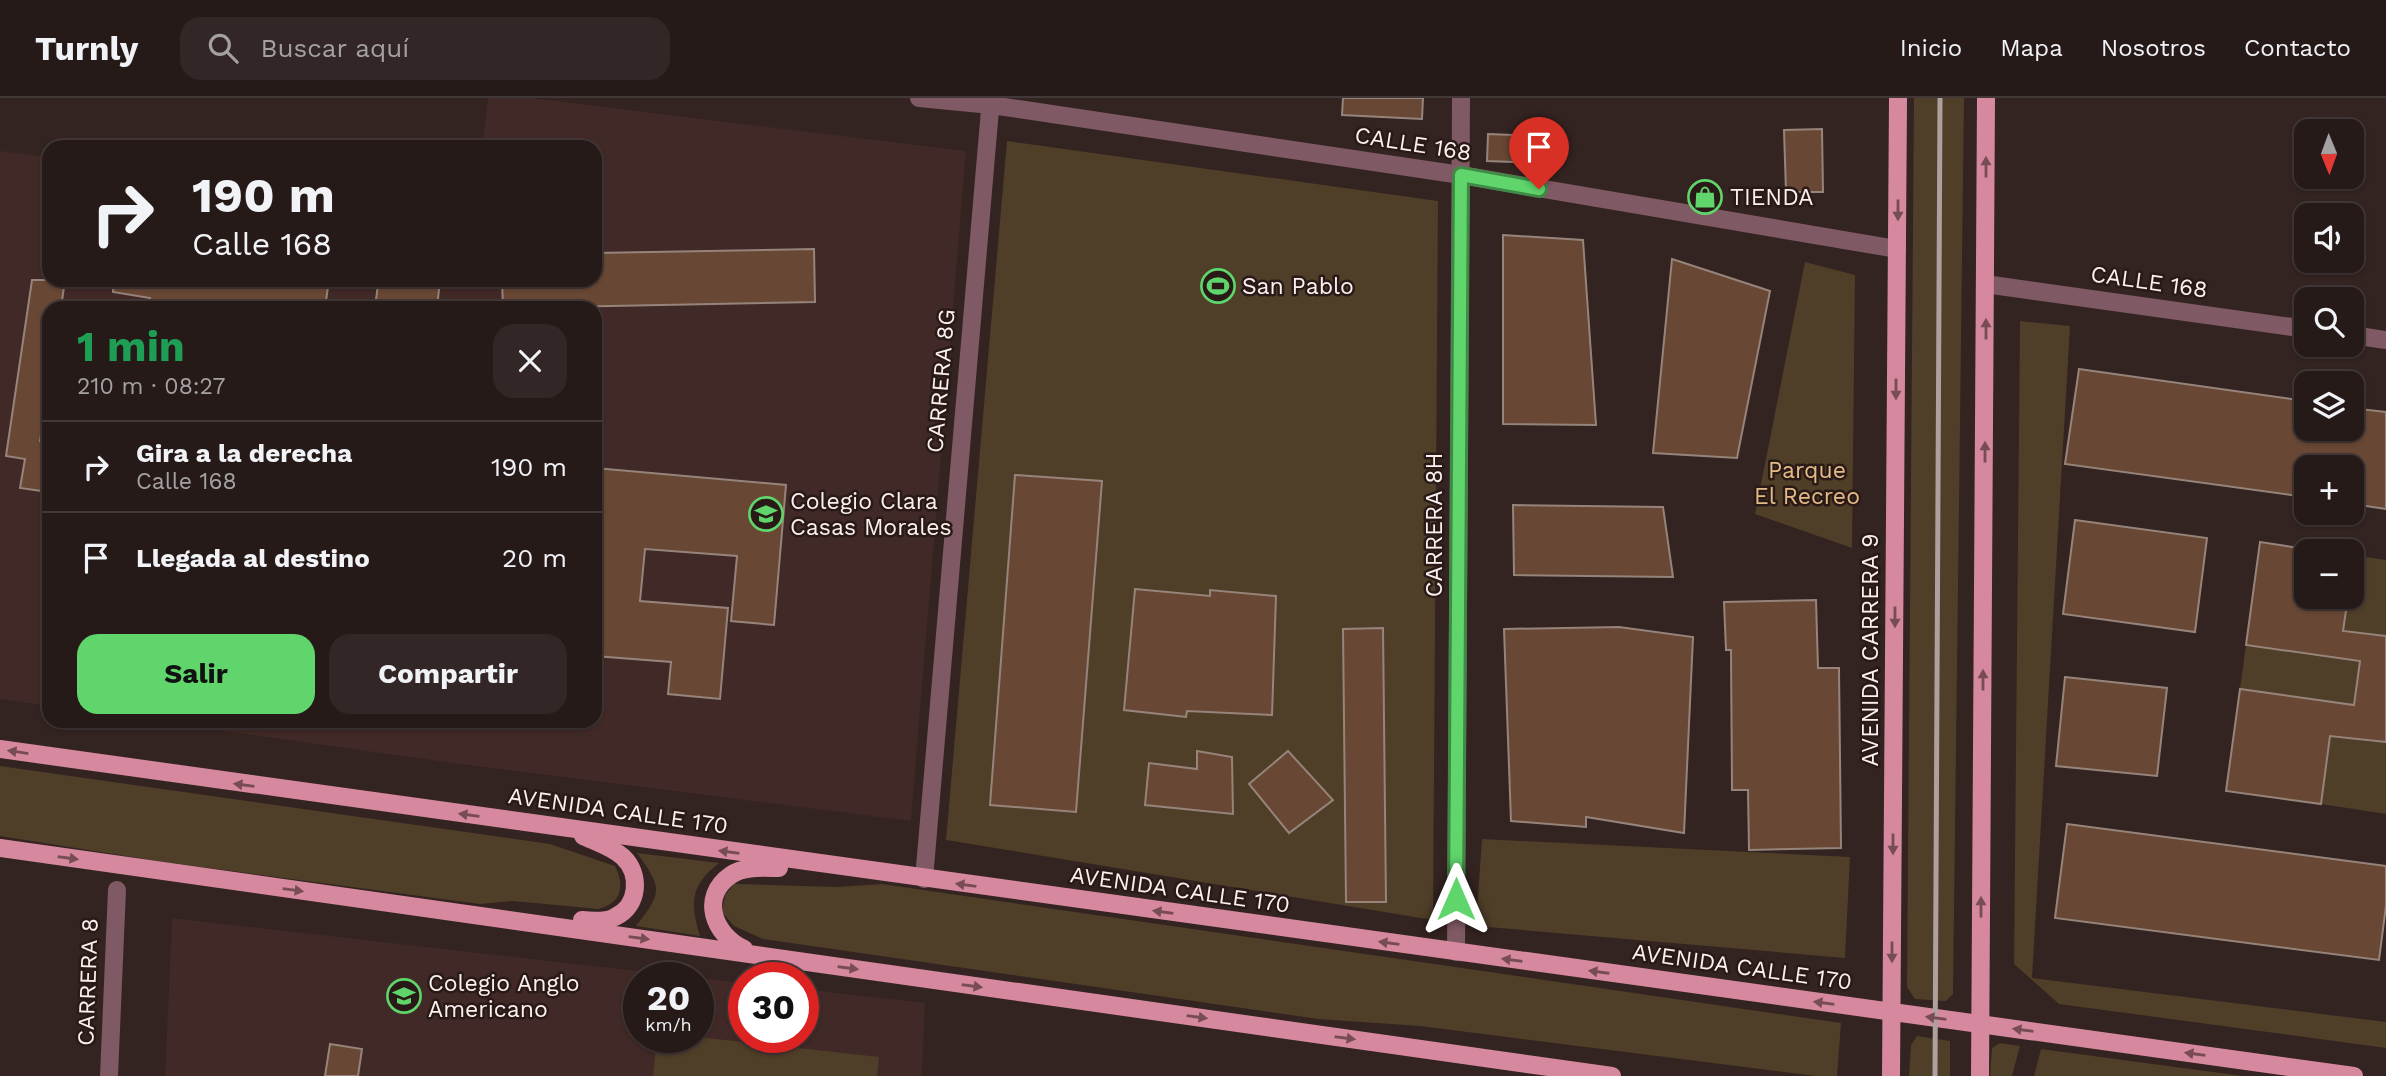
<!DOCTYPE html>
<html lang="es">
<meta charset="utf-8">
<style>
:root{--surface:#261a19;--page:#322726;--text:#f1f3f6;--muted:#a4a1a2;--line:#423838;--accent:#5fd56b}
body{margin:0;font-family:"Work Sans",sans-serif;background:var(--page);color:var(--text);height:100vh;display:flex;flex-direction:column;font-size:26px;white-space:nowrap}
*{box-sizing:border-box;margin:0}
p{font-size:23px;color:var(--muted)}
.icon{flex:none;width:38px;height:38px;fill:none;stroke:currentColor;stroke-width:2;stroke-linecap:round;stroke-linejoin:round}
.map{position:relative;flex:1;overflow:hidden}
.side{position:absolute;left:42px;top:203px;width:560px;height:427px;display:flex;flex-direction:column;background:var(--surface);border-radius:21px;box-shadow:0 2px 5px #0004,0 0 0 2px var(--line)}
.side>*{flex:none}
.hud{position:absolute;left:42px;top:42px;width:560px;height:147px;border-radius:21px;box-shadow:0 2px 5px #0004,0 0 0 2px var(--line);background:#261a19;color:var(--text);overflow:hidden}
.needle{width:46px;rotate:179deg}
.controls{position:absolute;left:2294px;top:21px;display:grid;gap:14px}
.controls a{display:grid;place-items:center;width:70px;height:70px;border-radius:14px;background:var(--surface);box-shadow:0 2px 5px #0004,0 0 0 2px var(--line);font-size:35px}
.speed{position:absolute;left:623px;top:864px;display:flex;gap:14px;font-size:35px;font-weight:700;text-align:center}
.speed>*{display:grid;place-content:center;width:91px;height:91px;border-radius:50%;background:var(--surface);box-shadow:0 2px 5px #0004,0 0 0 2px var(--line);line-height:1}
.speed small{font-size:18px;font-weight:400}
.speed .limit{border:10px solid #d22;background:#fff;color:#111}
.pin{position:absolute;display:grid;place-items:center;width:60px;height:60px;color:#fff;margin:-72px -30px;border-radius:50% 50% 50% 0;rotate:-45deg;box-shadow:0 0 7px #0007}
.pin .icon{rotate:45deg}
.me{position:absolute;width:77px;margin:-38px;rotate:0deg;stroke-linejoin:round;filter:drop-shadow(0 0 5px #0008)}
.turn{display:flex;align-items:center;gap:24px;height:147px;padding:0 35px;font-size:32px}
.turn .icon{width:91px;height:91px;stroke-width:2.5}
.turn b{display:block;font-size:49px;line-height:60px}
.round{display:grid;place-items:center;flex:none;width:74px;height:74px;border-radius:21px;background:var(--page)}
.head{display:flex;align-items:center;justify-content:space-between;height:119px;padding:0 35px}
h1{font-size:42px;font-weight:700;line-height:52px;color:#1e9e55}
.action{display:flex;gap:14px;margin-top:auto;padding:14px 35px}
.action a{flex:1;height:80px;border-radius:21px;background:var(--accent);color:#111;font-size:28px;font-weight:700;line-height:80px;text-align:center}
.action a+a{background:var(--page);color:var(--text)}
ul{padding:0;list-style:none}
li{display:flex;align-items:center;gap:21px;height:91px;padding:0 35px;border-top:2px solid var(--line)}
li div{flex:1}
li b{display:block;font-size:26px}
li em{font-style:normal}
header{display:flex;align-items:center;gap:42px;box-sizing:border-box;height:98px;padding:0 35px;background:var(--surface);border-bottom:2px solid var(--line)}
header strong{font-size:33px}
nav{display:flex;gap:38px;margin-inline-start:auto;font-size:24px}
.search{width:490px;height:63px;background:var(--page);display:flex;align-items:center;gap:18px;box-sizing:border-box;padding:0 24px;border-radius:21px;color:var(--muted);font-size:26px}
.map>svg:first-child{display:block}
.built{fill:#402926;fill-rule:evenodd}
.green{fill:#4f3e28}
.building{fill:#684734;stroke:#96847b;stroke-width:2}
.lines{fill:none;stroke-linecap:round;stroke-linejoin:round}
.street{stroke:#7f5963;stroke-width:18}
.primary{stroke:#d6899e;stroke-width:18}
.rail{stroke:#aea09f;stroke-width:5}
.oneway{fill:#774c54}
.route-casing{stroke:#3e8a46;stroke-width:18}
.route{stroke:#5fd56b;stroke-width:12}
.labels{text-anchor:middle;dominant-baseline:central;stroke-width:5;stroke-linejoin:round;paint-order:stroke}
.street-label{font-size:23px;fill:#fcf0ef;stroke:#291a18}
.poi-label{font-size:23px;fill:#fcf0ef;stroke:#291a18;text-anchor:start}
.park-label{font-size:23px;fill:#e4bb86;stroke:#291a18}
</style>
<header>
<strong>Turnly</strong>
<div class="search"><svg class="icon" aria-label="search" viewBox="0 0 24 24"><circle cx="10" cy="10" r="6"/><path d="M15 15l6 6"/></svg>Buscar aquí</div>
<nav><a>Inicio</a><a>Mapa</a><a>Nosotros</a><a>Contacto</a></nav>
</header>
<div class="map">
<svg width="2386" height="978" viewBox="0 0 2386 978">
<rect width="100%" height="100%" fill="#332321"/>
<g class="built">
<polygon points="488,0 531,0 966,53 911,723 460,666 153,623 595,623 595,210 49,210 49,608 0,601 0,53 49,59 49,182 595,182 595,49 482,49"/>
<path d="M 172,820 L 744,885 L 744,940 L 803,940 L 803,891 L 925,905 L 922,978 L 165,978 ZM 639,880 L 698,880 L 698,940 L 639,940 Z"/>
</g>
<g class="green">
<polygon points="1914,0 1964,0 1953,896 1946,903 1915,901 1907,889"/>
<polygon points="1007,43 1438,103 1433,822 946,742"/>
<polygon points="1805,164 1855,177 1852,450 1755,416"/>
<polygon points="2020,223 2070,228 2032,880 2386,924 2386,950 2059,906 2014,866"/>
<polygon points="2353,457 2386,462 2386,538 2370,536 2351,640 2386,644 2386,716 2321,706 2335,604 2240,591 2246,547 2339,560 2347,499 2352,499"/>
<path d="M 0,668 L 550,746 L 615,768 C 625,788 622,805 598,811 L 513,803 L 480,806 L 157,763 L 0,738 Z"/>
<polygon points="1482,741 1850,759 1845,860 1476,828"/>
<path d="M 637,755 L 719,765 C 690,788 690,804 700,838 L 636,828 C 663,794 662,790 637,755 Z"/>
<polygon points="734,786 837,789 882,786 1841,925 1837,978 1816,978 1420,928 1318,921 763,841 734,828 722,814 725,797"/>
<polygon points="1917,938 1950,943 1950,978 1909,978 1911,947"/>
<polygon points="698,939 879,959 877,978 653,978 657,940"/>
<polygon points="2000,945 2020,948 2012,978 1990,978 1992,950"/>
<polygon points="2041,951 2243,978 2034,978"/>
</g>
<g class="building">
<polygon points="1343,0 1423,0 1422,21 1342,17"/>
<polygon points="1822,31 1823,94 1786,94 1784,32"/>
<polygon points="1488,36 1539,38 1539,65 1487,63"/>
<polygon points="1503,137 1583,142 1596,327 1503,326"/>
<polygon points="814,151 815,204 503,210 502,182 595,182 595,155"/>
<polygon points="1672,161 1770,193 1737,360 1653,355"/>
<polygon points="32,182 65,182 61,210 49,210 49,286 40,343 49,344 49,394 20,390 25,361 6,358"/>
<polygon points="114,182 329,182 325,210 149,210 150,200 113,194"/>
<polygon points="410,182 440,182 437,210 375,210 378,186 409,189"/>
<polygon points="2079,271 2306,303 2306,331 2352,331 2352,310 2386,314 2386,411 2352,406 2352,369 2306,369 2306,399 2065,366"/>
<polygon points="595,370 786,387 774,527 731,523 737,458 645,451 640,503 728,510 720,601 668,596 671,564 595,558 595,470 599,424 595,424"/>
<polygon points="1015,377 1102,383 1076,714 990,707"/>
<polygon points="1513,407 1663,409 1673,479 1514,477"/>
<polygon points="2075,422 2207,440 2195,534 2063,516"/>
<polygon points="2260,444 2306,451 2306,499 2348,499 2343,533 2386,538 2386,644 2330,638 2321,706 2226,693 2240,591 2354,607 2360,563 2246,547"/>
<polygon points="1135,491 1210,498 1210,492 1276,498 1272,617 1187,613 1186,619 1124,612"/>
<polygon points="1816,502 1818,570 1839,570 1841,750 1749,752 1748,692 1732,692 1731,552 1726,552 1724,504"/>
<polygon points="1619,529 1693,539 1684,735 1586,719 1586,729 1511,723 1504,531"/>
<polygon points="1383,530 1386,804 1346,804 1343,531"/>
<polygon points="2065,579 2167,590 2157,678 2056,668"/>
<polygon points="1197,653 1232,659 1233,716 1145,707 1149,665 1197,671"/>
<polygon points="1288,653 1333,702 1289,735 1249,686"/>
<polygon points="2067,726 2386,768 2386,808 2379,862 2055,820"/>
<polygon points="330,946 362,951 358,978 325,978"/>
</g>
<g class="lines">
<g class="street">
<polyline points="919,0 991,7 1461,77 1897,151"/>
<polyline points="1985,186 2306,231"/>
<polyline points="2352,237 2386,242"/>
<polyline points="924,781 991,0"/>
<polyline points="1456,854 1461,0"/>
<polyline points="109,978 117,792"/>
</g>
<g class="primary">
<polyline points="0,651 2354,978"/>
<polyline points="0,750 1612,978"/>
<path d="M 582,822 C 592,823 606,824 615,819 C 639,808 641,776 623,759 C 612,749 596,744 583,738"/>
<path d="M 744,851 C 714,837 699,799 731,777 C 744,768 763,770 779,770"/>
<polyline points="1891,978 1898,0"/>
<polyline points="1980,978 1986,0"/>
</g>
<polyline class="rail" points="1935,978 1940,0"/>
</g>
<defs><path id="oneway-solid" d="M-6-.8H1V-3.2L6.5 0L1 3.2V.8H-6Z" transform="scale(1.75)"/></defs>
<g class="oneway">
<use href="#oneway-solid" transform="translate(1986 69) rotate(-90)"/>
<use href="#oneway-solid" transform="translate(1898 112) rotate(90)"/>
<use href="#oneway-solid" transform="translate(1986 231) rotate(-90)"/>
<use href="#oneway-solid" transform="translate(1896 291) rotate(90)"/>
<use href="#oneway-solid" transform="translate(1985 354) rotate(-90)"/>
<use href="#oneway-solid" transform="translate(1895 519) rotate(90)"/>
<use href="#oneway-solid" transform="translate(1983 582) rotate(-90)"/>
<use href="#oneway-solid" transform="translate(18 654) rotate(-171)"/>
<use href="#oneway-solid" transform="translate(244 687) rotate(-172)"/>
<use href="#oneway-solid" transform="translate(469 717) rotate(-172)"/>
<use href="#oneway-solid" transform="translate(1893 746) rotate(90)"/>
<use href="#oneway-solid" transform="translate(729 754) rotate(-172)"/>
<use href="#oneway-solid" transform="translate(68 760) rotate(8)"/>
<use href="#oneway-solid" transform="translate(966 787) rotate(-172)"/>
<use href="#oneway-solid" transform="translate(293 792) rotate(7)"/>
<use href="#oneway-solid" transform="translate(1981 809) rotate(-90)"/>
<use href="#oneway-solid" transform="translate(1163 814) rotate(-172)"/>
<use href="#oneway-solid" transform="translate(639 840) rotate(8)"/>
<use href="#oneway-solid" transform="translate(1389 845) rotate(-172)"/>
<use href="#oneway-solid" transform="translate(1892 854) rotate(90)"/>
<use href="#oneway-solid" transform="translate(1512 862) rotate(-172)"/>
<use href="#oneway-solid" transform="translate(848 870) rotate(8)"/>
<use href="#oneway-solid" transform="translate(1599 874) rotate(-172)"/>
<use href="#oneway-solid" transform="translate(972 888) rotate(8)"/>
<use href="#oneway-solid" transform="translate(1824 905) rotate(-172)"/>
<use href="#oneway-solid" transform="translate(1197 919) rotate(8)"/>
<use href="#oneway-solid" transform="translate(1936 920) rotate(-172)"/>
<use href="#oneway-solid" transform="translate(2023 932) rotate(-172)"/>
<use href="#oneway-solid" transform="translate(1345 940) rotate(8)"/>
<use href="#oneway-solid" transform="translate(2195 956) rotate(-172)"/>
</g>
<g class="lines">
<g class="route-casing">
<polyline id="route" points="1456,801 1461,77 1539,91"/>
</g>
<use href="#route" class="route"/>
</g>
<defs>
<g id="shop-ring" transform="scale(1.75)"><circle r="9.5" fill="#291a18" stroke="#5fd56b" stroke-width="1.5"/><path d="M-5-2.5h2.3a2.7 3.5 0 0 1 5.4 0H5L5.5 6h-11ZM-1.5-2.5h3a1.5 2.3 0 0 0-3 0Z" fill="#5fd56b"/></g>
<g id="stadium-ring" transform="scale(1.75)"><circle r="9.5" fill="#291a18" stroke="#5fd56b" stroke-width="1.5"/><path d="M0-5a6.5 5 0 1 0 0 10a6.5 5 0 1 0 0-10ZM-3.5-1.8h7v3.6h-7Z" fill="#5fd56b"/></g>
<g id="school-ring" transform="scale(1.75)"><circle r="9.5" fill="#291a18" stroke="#5fd56b" stroke-width="1.5"/><path d="M0-5L7-2L0 1L-7-2ZM-4 1L0 2.5L4 1V4Q0 6-4 4Z" fill="#5fd56b"/></g>
</defs>
<g fill-rule="evenodd">
<use href="#shop-ring" x="1705" y="99"/>
<use href="#stadium-ring" x="1218" y="188"/>
<use href="#school-ring" x="766" y="416"/>
<use href="#school-ring" x="404" y="898"/>
</g>
<g class="labels">
<g class="street-label">
<text transform="translate(1413 46) rotate(9)">CALLE 168</text>
<text transform="translate(2149 184) rotate(8)">CALLE 168</text>
<text transform="translate(941 283) rotate(-85)">CARRERA 8G</text>
<text transform="translate(1434 427) rotate(-90)">CARRERA 8H</text>
<text transform="translate(1870 552) rotate(-90)">AVENIDA CARRERA 9</text>
<text transform="translate(618 713) rotate(8)">AVENIDA CALLE 170</text>
<text transform="translate(1180 792) rotate(8)">AVENIDA CALLE 170</text>
<text transform="translate(1742 869) rotate(8)">AVENIDA CALLE 170</text>
<text transform="translate(88 884) rotate(-88)">CARRERA 8</text>
</g>
<g class="poi-label">
<text x="1730" y="99">TIENDA</text>
<text x="1242" y="188">San Pablo</text>
<text x="790" y="403">Colegio Clara<tspan x="790" dy="26">Casas Morales</tspan></text>
<text x="428" y="885">Colegio Anglo<tspan x="428" dy="26">Americano</tspan></text>
</g>
<g class="park-label">
<text x="1807" y="372">Parque<tspan x="1807" dy="26">El Recreo</tspan></text>
</g>
</g>
</svg>
<div class="controls">
<a><svg class="needle" viewBox="-14 -14 28 28"><path d="M0-13l5 13h-10z" fill="#e53935"/><path d="M0 13l5-13h-10z" fill="#a4a1a2"/></svg></a>
<a><svg class="icon" aria-label="sound" viewBox="0 0 24 24"><path d="M4 9h4l5-4v14l-5-4H4zM17 9q2 3 0 6"/></svg></a>
<a><svg class="icon" aria-label="search" viewBox="0 0 24 24"><circle cx="10" cy="10" r="6"/><path d="M15 15l6 6"/></svg></a>
<a><svg class="icon" aria-label="layers" viewBox="0 0 24 24"><path d="M12 4l9 5-9 5-9-5zM3 14l9 5 9-5"/></svg></a>
<a>+</a>
<a>−</a>
</div>
<div class="speed"><div>20<small>km/h</small></div><div class="limit">30</div></div>
<div class="pin" style="left:1539px;top:91px;background:#d93025"><svg class="icon" aria-label="arrive" viewBox="0 0 24 24"><path d="M6 21V4h12l-3 4 3 4H6"/></svg></div>
<svg class="me" style="left:1456px;top:801px" viewBox="-20 -20 40 40"><path d="M0-17L14 15 0 8-14 15z" fill="#5fd56b" stroke="#fff" stroke-width="4"/></svg>
<div class="hud">
<div class="turn"><svg class="icon" aria-label="right" viewBox="0 0 24 24"><path d="M7 20v-9h11M14 6l5 5-5 5"/></svg><div><b>190 m</b>Calle 168</div></div>
</div>
<section class="side">
<div class="head"><div><h1>1 min</h1><p>210 m · 08:27</p></div><a class="round"><svg class="icon" aria-label="close" viewBox="0 0 24 24"><path d="M6 6l12 12M18 6L6 18"/></svg></a></div>
<ul>
<li><svg class="icon" aria-label="right" viewBox="0 0 24 24"><path d="M7 20v-9h11M14 6l5 5-5 5"/></svg><div><b>Gira a la derecha</b><p>Calle 168</p></div><em>190 m</em></li>
<li><svg class="icon" aria-label="arrive" viewBox="0 0 24 24"><path d="M6 21V4h12l-3 4 3 4H6"/></svg><div><b>Llegada al destino</b></div><em>20 m</em></li>
</ul>
<div class="action"><a>Salir</a><a>Compartir</a></div>
</section>
</div>
